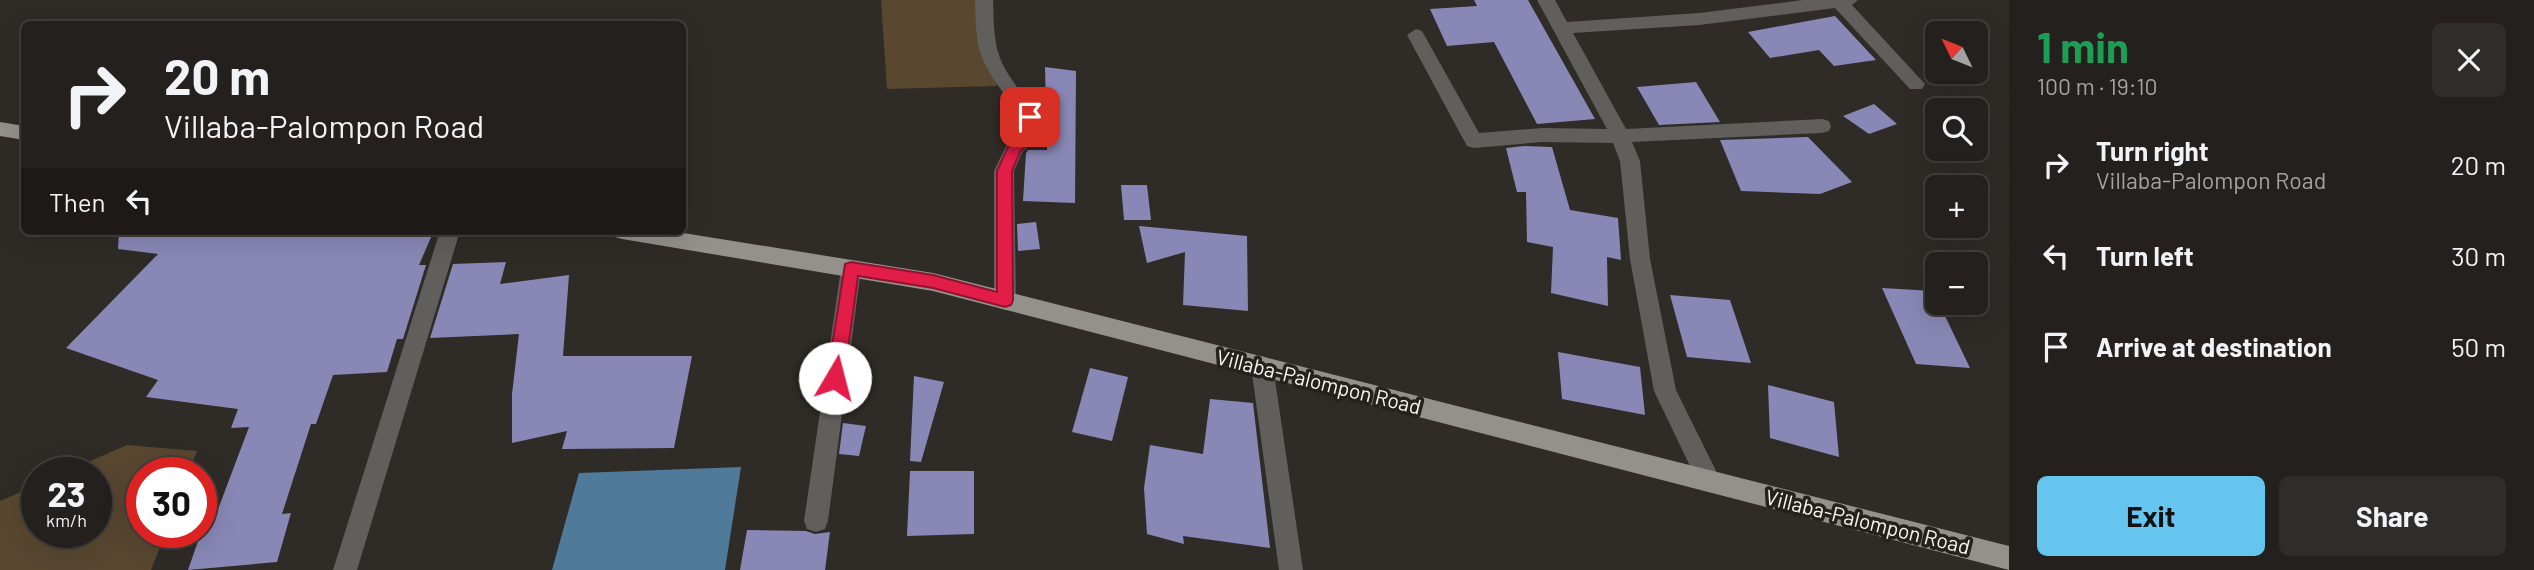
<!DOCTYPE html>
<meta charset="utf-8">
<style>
:root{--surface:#23201d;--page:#2f2d2a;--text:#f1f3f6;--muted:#a3a3a4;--line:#403e3b;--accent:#65c5ee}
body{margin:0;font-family:Barlow,sans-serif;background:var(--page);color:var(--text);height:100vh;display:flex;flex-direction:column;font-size:26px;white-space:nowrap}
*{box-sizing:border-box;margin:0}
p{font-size:23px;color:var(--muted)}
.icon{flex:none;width:38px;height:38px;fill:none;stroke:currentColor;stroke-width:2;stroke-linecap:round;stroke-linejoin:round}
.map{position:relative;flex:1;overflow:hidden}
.side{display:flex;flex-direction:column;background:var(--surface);width:525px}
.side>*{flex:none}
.banner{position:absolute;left:21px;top:21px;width:665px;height:214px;border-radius:10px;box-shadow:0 7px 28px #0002,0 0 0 2px var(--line);background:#23201d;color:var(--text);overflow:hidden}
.needle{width:46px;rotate:313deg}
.buttons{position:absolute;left:1925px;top:21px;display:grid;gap:14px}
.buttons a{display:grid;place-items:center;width:63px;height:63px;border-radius:10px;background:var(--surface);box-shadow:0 7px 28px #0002,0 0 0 2px var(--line);font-size:35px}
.speed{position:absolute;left:21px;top:457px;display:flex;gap:14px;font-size:35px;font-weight:700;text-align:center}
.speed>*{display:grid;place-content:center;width:91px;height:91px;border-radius:50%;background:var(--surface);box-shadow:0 7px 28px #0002,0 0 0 2px var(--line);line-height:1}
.speed small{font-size:18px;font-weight:400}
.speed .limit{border:10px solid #d22;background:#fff;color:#111}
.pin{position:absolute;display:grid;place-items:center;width:60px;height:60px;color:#fff;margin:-30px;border-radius:14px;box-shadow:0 4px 10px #0006}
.me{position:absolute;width:77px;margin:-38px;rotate:8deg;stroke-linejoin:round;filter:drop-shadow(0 0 5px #0008)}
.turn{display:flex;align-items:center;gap:24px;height:147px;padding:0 28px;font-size:32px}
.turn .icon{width:91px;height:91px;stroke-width:2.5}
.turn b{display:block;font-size:49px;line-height:60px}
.then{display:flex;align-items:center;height:66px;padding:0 28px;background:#0003;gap:14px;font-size:26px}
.round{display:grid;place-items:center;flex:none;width:74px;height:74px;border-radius:10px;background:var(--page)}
.overview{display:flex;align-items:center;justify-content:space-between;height:119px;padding:0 28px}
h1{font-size:42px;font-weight:700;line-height:52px;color:#1e9e55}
.action{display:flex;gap:14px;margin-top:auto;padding:14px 28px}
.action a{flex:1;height:80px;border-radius:10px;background:var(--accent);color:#111;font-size:28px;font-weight:700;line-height:80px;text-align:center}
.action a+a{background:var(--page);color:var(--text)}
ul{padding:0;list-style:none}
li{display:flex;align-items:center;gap:21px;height:91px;padding:0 28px}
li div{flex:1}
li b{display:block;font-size:26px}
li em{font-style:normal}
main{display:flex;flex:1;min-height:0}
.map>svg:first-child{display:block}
.green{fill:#594730}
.water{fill:#4f7a99}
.building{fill:#8987b5}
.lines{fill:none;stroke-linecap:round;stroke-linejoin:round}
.minor{fill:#605f5c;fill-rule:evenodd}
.major{fill:#92918c;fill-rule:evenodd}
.route{fill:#e11d48;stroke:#92132f;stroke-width:2}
.labels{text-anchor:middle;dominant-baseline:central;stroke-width:7;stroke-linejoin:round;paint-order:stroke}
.street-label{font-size:21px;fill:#f7f5f2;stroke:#25211d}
</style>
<main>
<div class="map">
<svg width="2009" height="570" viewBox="0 0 2009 570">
<rect width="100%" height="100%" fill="#2f2b27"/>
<g class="green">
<polygon points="881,0 991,0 997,86 887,89"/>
<polygon points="127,445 197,451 189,472 142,472 142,532 166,532 151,570 0,570 0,501 37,485 37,532 96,532 96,472 65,472"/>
</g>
<polygon class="water" points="741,467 725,570 552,570 579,473"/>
<g class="building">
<polygon points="1474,0 1528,0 1595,119 1537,124 1494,42 1447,46 1430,9 1477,6"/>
<polygon points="1835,16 1876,60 1834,66 1819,50 1770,58 1748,32"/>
<polygon points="1045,67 1076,71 1075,203 1023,201 1026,153 1028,150 1047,150"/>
<polygon points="1696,82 1720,122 1659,125 1637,87"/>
<polygon points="1874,104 1897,124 1869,134 1843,116"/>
<polygon points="1808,137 1852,182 1820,194 1741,191 1720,140"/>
<polygon points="1524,146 1552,147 1570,210 1618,218 1621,260 1607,257 1608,306 1551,293 1553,247 1527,242 1526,192 1517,192 1506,148"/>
<polygon points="1121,185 1147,185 1151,220 1124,220"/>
<polygon points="1036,222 1040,249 1018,251 1017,224"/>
<polygon points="1139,226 1247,236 1248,311 1183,305 1185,252 1147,263"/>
<polygon points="119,231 312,231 309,237 359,233 432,235 419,265 426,265 403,339 397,339 387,372 333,375 316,424 311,424 282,514 291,513 277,562 188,570 205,521 214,520 249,427 231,428 238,409 146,397 158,380 66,348 158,254 118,249"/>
<polygon points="506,262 500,284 569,275 563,356 692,356 674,448 562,449 567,431 512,443 512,394 519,334 430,338 453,264"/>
<polygon points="1882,288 1933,291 1970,368 1916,364"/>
<polygon points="1670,295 1730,300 1751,363 1687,357"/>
<polygon points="1558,352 1640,367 1645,415 1562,399"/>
<polygon points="1090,368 1128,377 1112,441 1072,432"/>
<polygon points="914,376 944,382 921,462 910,461"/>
<polygon points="1768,385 1834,402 1839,457 1770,438"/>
<polygon points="1210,399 1253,403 1270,548 1183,536 1184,544 1147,534 1144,488 1150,445 1203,454"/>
<polygon points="843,423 866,426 859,456 839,454"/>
<polygon points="910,471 974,471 974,534 907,536"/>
<polygon points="747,530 806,531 815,534 830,532 825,570 740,570"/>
</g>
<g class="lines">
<g class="minor">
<path d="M 975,0 L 993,0 C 994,22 993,45 1003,65 C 1015,88 1034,105 1042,131 L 1022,153 L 1014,171 L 1016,301 L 1013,307 L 1005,310 L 997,307 L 994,301 L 994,171 L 1007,144 L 1023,129 C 1016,105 997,88 986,66 C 975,46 976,22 975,0 Z"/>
<polygon points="1537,0 1555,0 1567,22 1699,13 1803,0 1858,0 1852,5 1925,84 1922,89 1910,89 1835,8 1699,25 1573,33 1626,129 1822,119 1829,121 1831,126 1829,131 1822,133 1632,142 1640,161 1650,259 1676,390 1721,481 1717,489 1709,492 1701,489 1654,391 1630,259 1620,161 1613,143 1542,142 1474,148 1467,146 1407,35 1416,29 1422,31 1479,133 1542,128 1607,129"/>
<polygon points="440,231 460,231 357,570 333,570"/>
<polygon points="851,261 858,263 861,269 828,521 825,529 816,532 807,529 804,521 841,269 844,263"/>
<polygon points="1262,356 1270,359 1273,366 1303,570 1279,570 1251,366 1254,359"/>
</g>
<g class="major">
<polygon points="0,122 24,126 24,140 0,136"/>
<polygon points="612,231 671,231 933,273 2009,546 2009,570 933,291 622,239 615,237"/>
</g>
</g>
<polygon class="route" points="1030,112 1035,114 1041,131 1020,152 1012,171 1013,300 1011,305 1005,307 933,288 858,276 844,378 841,384 835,386 829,384 827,378 845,264 851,262 933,275 997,292 997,171 1009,145 1026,129 1023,117"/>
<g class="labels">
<g class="street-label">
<text transform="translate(1319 381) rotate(14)">Villaba-Palompon Road</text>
<text transform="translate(1868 521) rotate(14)">Villaba-Palompon Road</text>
</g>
</g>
</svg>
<div class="buttons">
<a><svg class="needle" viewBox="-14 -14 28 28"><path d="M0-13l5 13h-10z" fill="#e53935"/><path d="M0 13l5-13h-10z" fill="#a3a3a4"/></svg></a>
<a><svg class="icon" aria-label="search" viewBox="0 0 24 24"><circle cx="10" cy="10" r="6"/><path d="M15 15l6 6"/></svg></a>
<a>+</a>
<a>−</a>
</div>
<div class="speed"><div>23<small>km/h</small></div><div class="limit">30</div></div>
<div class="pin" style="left:1030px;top:117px;background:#d93025"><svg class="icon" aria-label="arrive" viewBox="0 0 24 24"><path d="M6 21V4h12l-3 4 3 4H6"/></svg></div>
<svg class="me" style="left:835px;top:378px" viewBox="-20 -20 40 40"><circle r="19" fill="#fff"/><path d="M0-13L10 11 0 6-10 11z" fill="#e11d48"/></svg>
<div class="banner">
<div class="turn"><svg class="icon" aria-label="right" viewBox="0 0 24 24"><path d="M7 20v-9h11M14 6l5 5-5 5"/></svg><div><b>20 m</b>Villaba-Palompon Road</div></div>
<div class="then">Then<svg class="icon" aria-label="left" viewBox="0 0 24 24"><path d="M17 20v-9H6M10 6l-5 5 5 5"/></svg></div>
</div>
</div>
<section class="side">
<div class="overview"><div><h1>1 min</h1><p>100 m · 19:10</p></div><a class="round"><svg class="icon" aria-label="close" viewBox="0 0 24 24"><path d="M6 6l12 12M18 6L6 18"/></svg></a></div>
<ul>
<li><svg class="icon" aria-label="right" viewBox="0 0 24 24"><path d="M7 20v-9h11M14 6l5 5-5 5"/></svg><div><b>Turn right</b><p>Villaba-Palompon Road</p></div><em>20 m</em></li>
<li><svg class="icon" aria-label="left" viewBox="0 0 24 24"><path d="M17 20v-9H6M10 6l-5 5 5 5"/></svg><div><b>Turn left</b></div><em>30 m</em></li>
<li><svg class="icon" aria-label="arrive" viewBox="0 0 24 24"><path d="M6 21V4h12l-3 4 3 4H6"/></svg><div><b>Arrive at destination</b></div><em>50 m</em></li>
</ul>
<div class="action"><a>Exit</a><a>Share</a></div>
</section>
</main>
